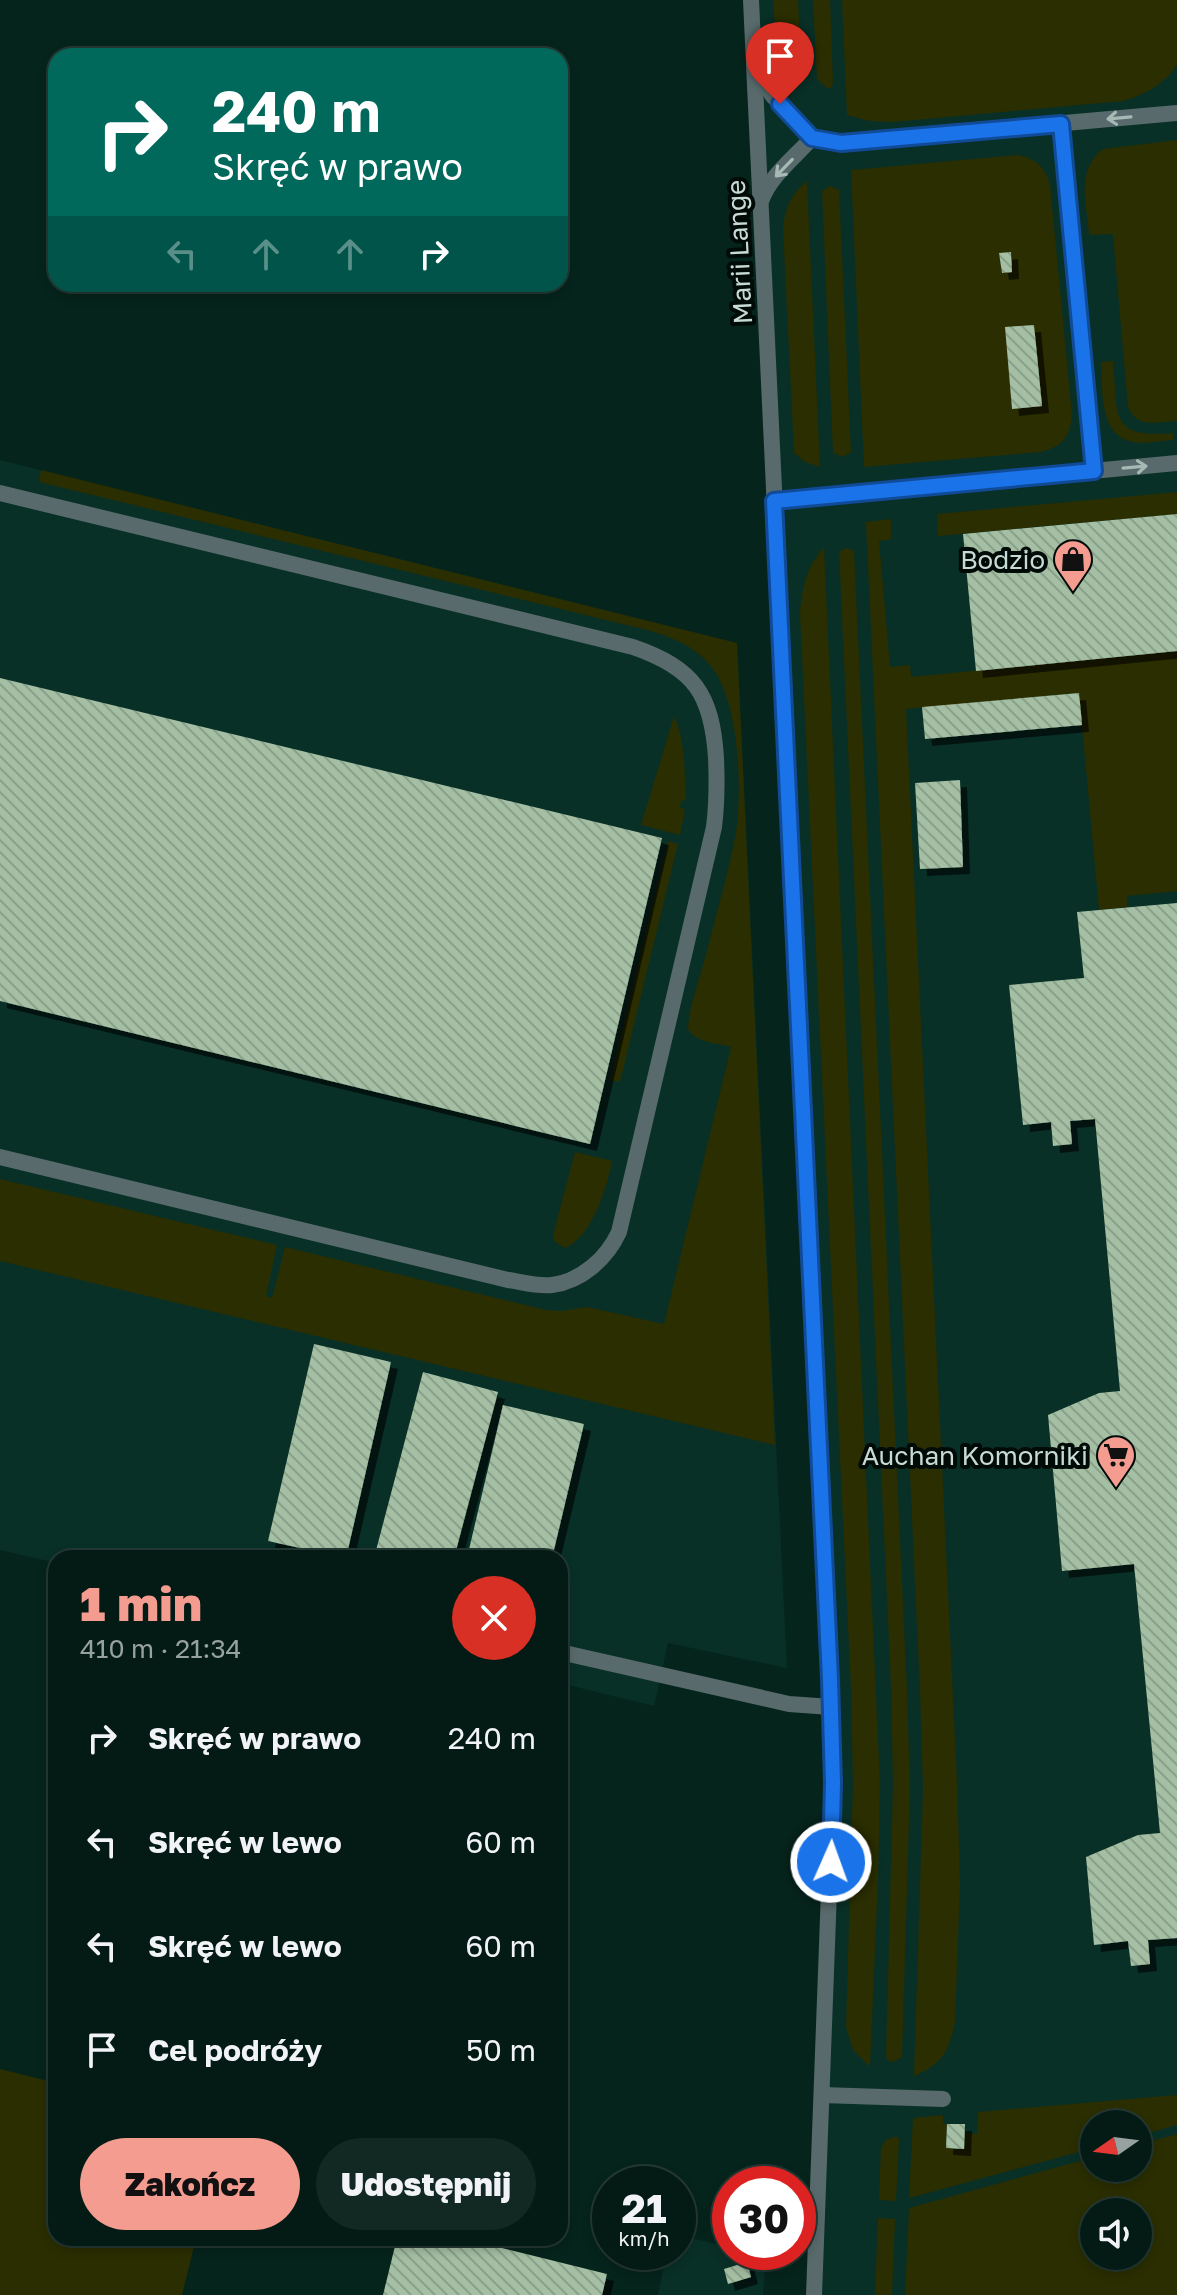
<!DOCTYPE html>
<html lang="pl">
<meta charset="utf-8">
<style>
:root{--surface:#041b15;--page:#122822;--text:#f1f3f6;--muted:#97a1a0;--line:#253934;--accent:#f59c91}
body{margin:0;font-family:"Golos Text",sans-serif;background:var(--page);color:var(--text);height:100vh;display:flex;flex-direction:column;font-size:30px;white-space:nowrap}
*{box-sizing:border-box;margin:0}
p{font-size:26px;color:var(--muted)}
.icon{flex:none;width:44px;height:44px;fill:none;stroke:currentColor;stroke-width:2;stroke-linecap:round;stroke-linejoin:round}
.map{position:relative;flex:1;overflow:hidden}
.details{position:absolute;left:48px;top:1550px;width:520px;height:696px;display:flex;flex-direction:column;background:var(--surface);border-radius:24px;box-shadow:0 4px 12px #0003,0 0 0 2px var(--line)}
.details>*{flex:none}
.hud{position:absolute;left:48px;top:48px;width:520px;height:244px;border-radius:24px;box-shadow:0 4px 12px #0003,0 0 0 2px var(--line);background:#00695c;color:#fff;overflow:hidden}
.needle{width:52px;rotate:256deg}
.controls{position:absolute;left:1080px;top:2110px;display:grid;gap:16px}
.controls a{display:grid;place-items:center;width:72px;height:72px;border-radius:50%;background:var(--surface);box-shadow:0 4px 12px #0003,0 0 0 2px var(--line);font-size:40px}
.speed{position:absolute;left:592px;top:2166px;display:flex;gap:16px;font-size:40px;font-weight:700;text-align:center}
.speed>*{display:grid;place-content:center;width:104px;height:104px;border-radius:50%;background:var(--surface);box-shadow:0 4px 12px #0003,0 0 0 2px var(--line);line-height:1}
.speed small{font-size:20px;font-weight:400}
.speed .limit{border:12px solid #d22;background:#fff;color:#111}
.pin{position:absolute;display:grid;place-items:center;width:68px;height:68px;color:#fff;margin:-82px -34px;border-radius:50% 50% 50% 0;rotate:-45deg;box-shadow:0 0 8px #0007}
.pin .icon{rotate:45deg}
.me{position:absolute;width:88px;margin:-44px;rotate:2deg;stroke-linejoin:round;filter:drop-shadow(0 0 6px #0008)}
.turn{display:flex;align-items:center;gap:28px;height:168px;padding:0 32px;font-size:36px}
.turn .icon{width:104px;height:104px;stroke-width:2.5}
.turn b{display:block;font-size:56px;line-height:68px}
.lanes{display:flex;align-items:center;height:76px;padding:0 32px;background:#0003;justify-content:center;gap:40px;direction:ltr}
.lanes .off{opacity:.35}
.round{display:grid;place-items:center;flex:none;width:84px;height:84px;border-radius:42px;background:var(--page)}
.summary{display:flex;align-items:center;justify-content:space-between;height:136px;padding:0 32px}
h1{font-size:48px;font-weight:800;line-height:60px;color:var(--accent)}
.primary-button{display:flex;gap:16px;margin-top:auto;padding:16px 32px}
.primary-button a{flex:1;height:92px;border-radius:48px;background:var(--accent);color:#111;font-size:32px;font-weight:800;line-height:92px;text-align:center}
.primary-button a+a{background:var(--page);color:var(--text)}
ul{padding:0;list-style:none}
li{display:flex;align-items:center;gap:24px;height:104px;padding:0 32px}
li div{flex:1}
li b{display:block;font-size:30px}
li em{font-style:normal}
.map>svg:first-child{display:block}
.built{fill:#083027;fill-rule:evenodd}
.grass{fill:#2a2e00;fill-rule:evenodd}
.building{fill:url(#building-back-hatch);filter:url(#shadow)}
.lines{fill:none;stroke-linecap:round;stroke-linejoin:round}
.lane{stroke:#586a6c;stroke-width:16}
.street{stroke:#586a6c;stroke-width:16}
.oneway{stroke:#a6b9b5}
.route-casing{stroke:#114b97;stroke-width:20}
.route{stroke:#1a73e8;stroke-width:14}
.labels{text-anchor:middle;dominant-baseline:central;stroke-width:8;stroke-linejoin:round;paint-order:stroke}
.street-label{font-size:26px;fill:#c7dbd4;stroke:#000b07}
.poi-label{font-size:26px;fill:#c7dbd4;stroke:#000b07;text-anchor:end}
</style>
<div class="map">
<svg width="1177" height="2295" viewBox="0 0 1177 2295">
<defs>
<pattern id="building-back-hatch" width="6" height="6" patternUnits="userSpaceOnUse" patternTransform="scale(2)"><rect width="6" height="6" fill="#a4bfa3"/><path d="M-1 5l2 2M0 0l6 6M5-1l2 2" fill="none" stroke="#8aa08a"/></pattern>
<filter id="shadow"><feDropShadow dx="7" dy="7" stdDeviation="0" flood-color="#0009"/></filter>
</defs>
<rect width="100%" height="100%" fill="#05241c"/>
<g class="built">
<path d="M 751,0 L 1177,0 L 1177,2295 L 814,2295 L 833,1783 ZM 1094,2124 L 1138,2124 L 1138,2168 L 1094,2168 ZM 1094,2212 L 1138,2212 L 1138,2256 L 1094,2256 Z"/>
<polygon points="0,460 737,643 787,1668 668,1643 654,1706 560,1683 560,1558 56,1558 56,1563 0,1550"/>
<polygon points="678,2235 730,2247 730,2252 752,2252 766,2256 763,2295 658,2295 667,2252 678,2252"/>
</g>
<g class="grass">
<path d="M 773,0 L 798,0 L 802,84 C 781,55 774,35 773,0 Z"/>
<polygon points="813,0 830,0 833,83 831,88 827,88 817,79"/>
<path d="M 842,0 L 1177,0 L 1177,65 C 1163,85 1146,94 1123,101 L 893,122 L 870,121 L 847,115 Z"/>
<path d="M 1177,140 L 1177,421 C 1158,422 1137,429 1128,407 L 1113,234 L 1089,235 C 1087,203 1075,171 1103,149 Z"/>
<path d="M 1017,155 C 1036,158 1045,167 1050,185 L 1072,416 C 1069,438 1063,446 1041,452 L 864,467 L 851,170 Z"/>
<path d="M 807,181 L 820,467 L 805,462 L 794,453 L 783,228 C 785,207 791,194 807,181 Z"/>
<polygon points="830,186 839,190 851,452 843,457 833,453 822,191"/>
<path d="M 1113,361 C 1118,414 1108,439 1173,433 L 1173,440 C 1159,441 1142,445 1129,441 C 1098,432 1103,387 1101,362 Z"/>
<path d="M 41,470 L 737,643 L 775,1445 L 0,1261 L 0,1179 L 277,1245 L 266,1296 L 272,1298 L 285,1247 L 546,1310 L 561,1311 L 587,1307 L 664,1324 L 731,1047 C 717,1043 696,1043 688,1029 C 689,1006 699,981 705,958 C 715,918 727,878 735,838 C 743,795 740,700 710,665 C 693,645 671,637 647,630 L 39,482 Z"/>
<polygon points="1177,492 1177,514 938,536 937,514"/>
<path d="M 891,519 L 891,539 L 879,541 L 890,667 L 910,665 L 911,677 L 1177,651 L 1177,891 L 1127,896 L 1127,907 L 1099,910 L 1079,693 L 906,709 L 957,1781 L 960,1882 L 955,2022 C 949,2051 943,2064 914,2076 L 923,1789 L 920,1691 L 866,522 Z"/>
<path d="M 824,547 L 880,1784 L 878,1879 L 870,2067 L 853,2050 L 846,2027 L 853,1784 L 851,1689 L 800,614 C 802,588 806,567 824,547 Z"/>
<polygon points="847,548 854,551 907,1690 910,1787 902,2057 894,2062 889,2061 886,2057 893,1784 891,1686 839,551"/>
<path d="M 674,716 C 686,742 684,772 686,800 L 681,801 L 680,808 L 685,809 L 680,835 L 641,825 Z"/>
<polygon points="668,841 678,844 620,1082 610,1080"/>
<path d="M 575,1152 L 612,1161 C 607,1187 592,1237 565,1248 L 555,1242 L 553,1235 Z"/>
<polygon points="0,2069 56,2083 56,2238 196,2238 182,2295 0,2295"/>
<polygon points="1177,2095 1177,2125 1138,2136 1138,2124 1094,2124 1094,2148 909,2198 913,2118 943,2115 943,2123 947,2124 946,2148 963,2149 964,2133 977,2134 978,2112"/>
<path d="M 1177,2134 L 1177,2295 L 905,2295 L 909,2208 L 1094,2157 L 1094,2168 L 1138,2168 L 1138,2145 ZM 1094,2212 L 1138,2212 L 1138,2256 L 1094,2256 Z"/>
<polygon points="894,2137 897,2137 899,2139 896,2201 879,2200 881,2147 886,2140"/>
<polygon points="878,2218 895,2219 892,2295 875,2295"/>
</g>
<g class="building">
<polygon points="1011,252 1012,272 1002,273 999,253"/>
<polygon points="1034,325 1042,406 1012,409 1005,327"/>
<polygon points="1177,514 1177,651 976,671 963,534"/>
<polygon points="0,678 662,838 590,1144 0,1001"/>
<polygon points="1079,693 1082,725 925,739 922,707"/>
<polygon points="960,780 963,867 920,869 915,783"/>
<polygon points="1177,903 1177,1938 1148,1940 1150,1964 1131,1966 1128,1941 1094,1945 1086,1857 1138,1835 1160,1833 1134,1564 1062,1571 1048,1415 1099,1393 1120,1391 1095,1119 1070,1121 1072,1144 1053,1146 1051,1122 1023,1125 1009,985 1084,978 1077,912"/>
<polygon points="314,1344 391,1362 346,1558 268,1541"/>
<polygon points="423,1372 498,1392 454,1558 374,1558"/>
<polygon points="503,1405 584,1424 552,1558 467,1558"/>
<polygon points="947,2124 965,2124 964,2149 946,2148"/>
<polygon points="397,2238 461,2238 607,2274 602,2295 383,2295"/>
<polygon points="747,2262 751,2277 728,2284 724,2269"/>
</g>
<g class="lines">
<g class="lane">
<polyline points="754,64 772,95 812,138 841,143 1177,113"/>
<polyline points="1061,124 1094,471"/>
<path d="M 761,201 C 770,176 794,158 812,138"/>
<path d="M 0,493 L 633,647 C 694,668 712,694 716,758 C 717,781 717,803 714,827 L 619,1232 C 607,1258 582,1281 552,1285 C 538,1287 522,1282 508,1280 L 0,1157"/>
<polyline points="774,501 1177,463"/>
<polyline points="560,1652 789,1704 831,1707"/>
<polyline points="822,2095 943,2099"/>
</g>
<polyline class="street" points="751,0 830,1679 833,1783 814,2295"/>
</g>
<defs><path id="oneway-shaft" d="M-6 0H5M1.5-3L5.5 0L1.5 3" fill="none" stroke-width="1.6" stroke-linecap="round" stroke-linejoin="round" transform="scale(2)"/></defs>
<g class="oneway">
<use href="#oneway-shaft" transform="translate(1119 118) rotate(175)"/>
<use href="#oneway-shaft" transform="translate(784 168) rotate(134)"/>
<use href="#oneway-shaft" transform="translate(1135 467) rotate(-5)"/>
</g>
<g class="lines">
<g class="route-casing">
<polyline id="route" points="780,104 812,138 841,143 1061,124 1094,471 774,501 830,1679 833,1783 831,1862"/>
</g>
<use href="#route" class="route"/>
</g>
<defs>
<g id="shop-pin" transform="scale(2)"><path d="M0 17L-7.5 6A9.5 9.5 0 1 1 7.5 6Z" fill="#f59c91" stroke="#000b07"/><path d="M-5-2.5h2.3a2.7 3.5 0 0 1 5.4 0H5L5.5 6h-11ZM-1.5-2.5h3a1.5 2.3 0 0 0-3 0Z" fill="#111"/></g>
<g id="supermarket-pin" transform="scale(2)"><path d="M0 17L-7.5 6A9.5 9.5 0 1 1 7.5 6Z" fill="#f59c91" stroke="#000b07"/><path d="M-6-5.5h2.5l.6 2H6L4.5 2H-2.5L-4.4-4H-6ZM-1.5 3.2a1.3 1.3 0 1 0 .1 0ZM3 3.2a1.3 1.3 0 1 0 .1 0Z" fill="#111"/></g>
</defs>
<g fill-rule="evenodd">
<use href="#shop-pin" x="1073" y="559"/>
<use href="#supermarket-pin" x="1116" y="1455"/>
</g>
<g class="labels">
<g class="street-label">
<text transform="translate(739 252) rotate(-93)">Marii Lange</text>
</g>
<g class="poi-label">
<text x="1045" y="559">Bodzio</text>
<text x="1088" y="1455">Auchan Komorniki</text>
</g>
</g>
</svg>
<div class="controls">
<a><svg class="needle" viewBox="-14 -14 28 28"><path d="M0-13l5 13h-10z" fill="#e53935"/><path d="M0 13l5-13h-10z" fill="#97a1a0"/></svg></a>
<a><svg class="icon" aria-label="sound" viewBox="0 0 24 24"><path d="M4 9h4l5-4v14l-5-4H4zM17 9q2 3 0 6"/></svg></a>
</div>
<div class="speed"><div>21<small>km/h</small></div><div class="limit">30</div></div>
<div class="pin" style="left:780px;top:104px;background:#d93025"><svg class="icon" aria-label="arrive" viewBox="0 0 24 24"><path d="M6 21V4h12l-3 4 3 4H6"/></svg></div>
<svg class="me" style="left:831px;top:1862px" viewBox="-20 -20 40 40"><circle r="17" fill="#1a73e8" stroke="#fff" stroke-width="3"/><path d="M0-11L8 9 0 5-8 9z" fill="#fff"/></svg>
<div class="hud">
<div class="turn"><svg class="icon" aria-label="right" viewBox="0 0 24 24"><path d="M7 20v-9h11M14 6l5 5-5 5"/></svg><div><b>240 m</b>Skręć w prawo</div></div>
<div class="lanes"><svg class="icon off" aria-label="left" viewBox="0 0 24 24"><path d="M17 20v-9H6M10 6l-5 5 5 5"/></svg><svg class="icon off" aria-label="ahead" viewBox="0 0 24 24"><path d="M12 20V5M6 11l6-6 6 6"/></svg><svg class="icon off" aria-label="ahead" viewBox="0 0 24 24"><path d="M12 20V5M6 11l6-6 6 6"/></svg><svg class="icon" aria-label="right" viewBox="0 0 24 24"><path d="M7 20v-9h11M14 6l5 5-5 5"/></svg></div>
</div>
<section class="details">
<div class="summary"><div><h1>1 min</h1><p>410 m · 21:34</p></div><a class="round" style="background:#d93025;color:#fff"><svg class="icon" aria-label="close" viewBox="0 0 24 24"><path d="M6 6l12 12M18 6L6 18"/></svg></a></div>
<ul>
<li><svg class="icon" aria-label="right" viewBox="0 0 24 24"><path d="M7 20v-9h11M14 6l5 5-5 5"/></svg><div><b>Skręć w prawo</b></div><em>240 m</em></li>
<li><svg class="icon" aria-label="left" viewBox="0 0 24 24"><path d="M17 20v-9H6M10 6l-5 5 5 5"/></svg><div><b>Skręć w lewo</b></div><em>60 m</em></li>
<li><svg class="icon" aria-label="left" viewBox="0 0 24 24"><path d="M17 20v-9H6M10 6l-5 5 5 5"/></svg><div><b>Skręć w lewo</b></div><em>60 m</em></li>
<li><svg class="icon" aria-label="arrive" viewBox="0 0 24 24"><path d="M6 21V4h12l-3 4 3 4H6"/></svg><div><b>Cel podróży</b></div><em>50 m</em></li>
</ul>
<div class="primary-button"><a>Zakończ</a><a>Udostępnij</a></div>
</section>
</div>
